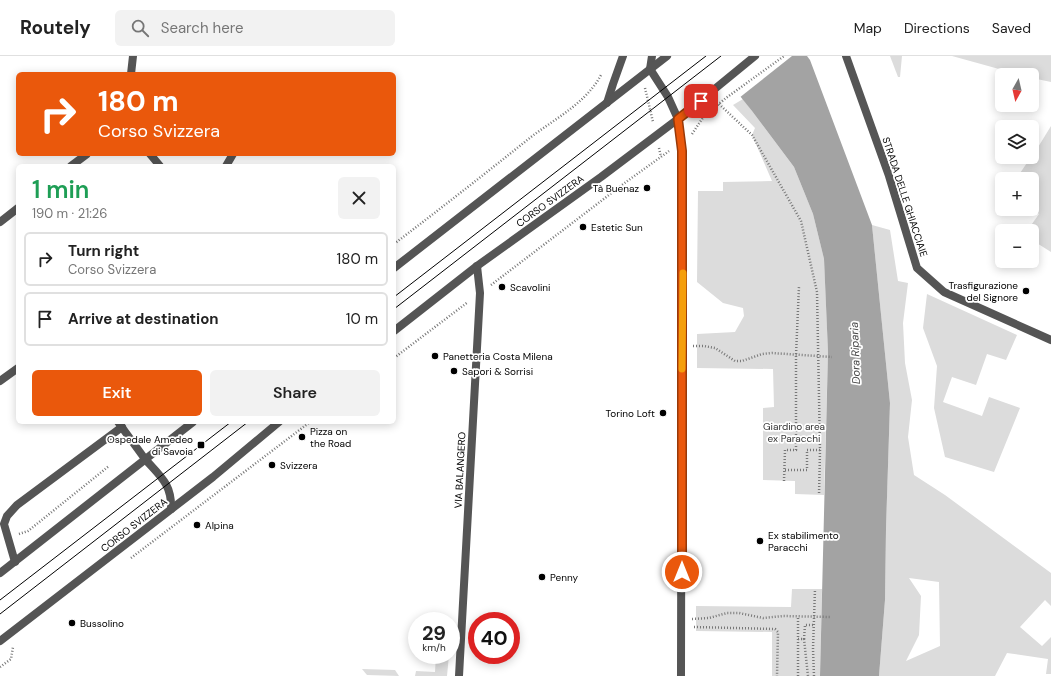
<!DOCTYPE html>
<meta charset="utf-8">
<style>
:root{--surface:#fff;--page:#f2f2f2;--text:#222;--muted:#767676;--line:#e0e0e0;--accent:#ea580c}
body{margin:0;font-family:"DM Sans",sans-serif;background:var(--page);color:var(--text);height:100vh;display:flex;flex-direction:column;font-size:15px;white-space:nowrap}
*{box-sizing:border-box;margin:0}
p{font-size:13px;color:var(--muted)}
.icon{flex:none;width:22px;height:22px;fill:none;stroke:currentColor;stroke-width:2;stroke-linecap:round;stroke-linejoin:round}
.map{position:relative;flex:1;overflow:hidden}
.side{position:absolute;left:16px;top:108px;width:380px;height:260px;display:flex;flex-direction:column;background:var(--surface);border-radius:6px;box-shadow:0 2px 10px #0003}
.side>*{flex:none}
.hud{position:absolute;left:16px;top:16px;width:380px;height:84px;border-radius:6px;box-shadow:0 2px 10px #0003;background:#ea580c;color:#fff;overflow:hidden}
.needle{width:26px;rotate:188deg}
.fabs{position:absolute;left:995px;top:12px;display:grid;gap:8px}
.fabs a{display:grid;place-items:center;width:44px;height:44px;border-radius:6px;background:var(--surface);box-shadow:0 2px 10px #0003;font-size:20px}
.speed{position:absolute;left:408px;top:556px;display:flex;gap:8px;font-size:20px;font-weight:700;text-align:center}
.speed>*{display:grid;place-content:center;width:52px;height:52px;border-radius:50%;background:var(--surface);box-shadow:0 2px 10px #0003;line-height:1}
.speed small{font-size:10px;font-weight:400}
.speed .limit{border:6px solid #d22;background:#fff;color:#111}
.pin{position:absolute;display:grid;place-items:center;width:34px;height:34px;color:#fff;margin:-17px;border-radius:8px;box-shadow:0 2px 6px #0006}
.me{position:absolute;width:44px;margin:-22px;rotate:0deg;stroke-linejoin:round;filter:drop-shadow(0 0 3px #0008)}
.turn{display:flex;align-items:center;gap:14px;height:84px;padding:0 16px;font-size:18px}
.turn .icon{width:52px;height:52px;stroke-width:2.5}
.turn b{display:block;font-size:28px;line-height:34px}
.round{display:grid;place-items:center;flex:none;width:42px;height:42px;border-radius:6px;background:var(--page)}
.overview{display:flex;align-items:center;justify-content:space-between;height:68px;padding:0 16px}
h1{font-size:24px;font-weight:600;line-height:30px;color:#1e9e55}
.button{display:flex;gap:8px;margin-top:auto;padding:8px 16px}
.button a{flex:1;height:46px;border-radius:6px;background:var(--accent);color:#fff;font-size:16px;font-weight:600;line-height:46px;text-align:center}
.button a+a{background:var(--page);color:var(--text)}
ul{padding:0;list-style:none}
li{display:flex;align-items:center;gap:12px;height:54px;margin:0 8px 6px;padding:0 8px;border:2px solid var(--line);border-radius:6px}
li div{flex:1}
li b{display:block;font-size:15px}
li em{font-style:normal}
header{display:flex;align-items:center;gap:24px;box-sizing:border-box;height:56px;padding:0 20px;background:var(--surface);border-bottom:1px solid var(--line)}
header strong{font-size:19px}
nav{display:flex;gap:22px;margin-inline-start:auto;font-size:14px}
.search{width:280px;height:36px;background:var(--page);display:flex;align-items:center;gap:10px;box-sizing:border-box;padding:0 14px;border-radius:6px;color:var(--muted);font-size:15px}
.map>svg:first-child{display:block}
.green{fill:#dcdcdc;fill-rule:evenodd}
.water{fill:#a3a3a3}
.pier{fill:#fff}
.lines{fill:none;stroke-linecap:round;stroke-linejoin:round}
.path{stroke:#777;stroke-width:2.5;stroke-dasharray:1 2;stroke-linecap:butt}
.service{stroke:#555;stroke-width:8}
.minor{stroke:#555;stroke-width:8}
.tertiary{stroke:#555;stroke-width:8}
.tram{stroke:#000;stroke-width:1}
.route-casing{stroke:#983908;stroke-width:10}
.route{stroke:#ea580c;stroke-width:7}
.slow{stroke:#f59e0b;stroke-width:7}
.poi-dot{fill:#000;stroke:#fff;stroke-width:1.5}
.labels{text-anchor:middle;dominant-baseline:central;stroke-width:3.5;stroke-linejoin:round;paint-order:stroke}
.poi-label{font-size:10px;fill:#000;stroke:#fff;text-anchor:start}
.street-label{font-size:10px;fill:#000;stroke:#fff}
.park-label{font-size:10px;fill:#333;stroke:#fff}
.water-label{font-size:11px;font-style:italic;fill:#444;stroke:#fff}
</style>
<header>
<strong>Routely</strong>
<div class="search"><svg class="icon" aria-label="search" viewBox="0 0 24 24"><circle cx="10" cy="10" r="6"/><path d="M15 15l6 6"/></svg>Search here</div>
<nav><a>Map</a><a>Directions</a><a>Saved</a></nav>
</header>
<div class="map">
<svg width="1051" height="620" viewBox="0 0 1051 620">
<rect width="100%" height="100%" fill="#fff"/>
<g class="green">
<polygon points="890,0 902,0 900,21 898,21"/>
<polygon points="952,0 1051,0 1051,26 1032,22 1032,19 1021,19"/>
<polygon points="743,43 794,111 813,158 824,203 828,296 824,439 795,438 795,425 763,424 763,352 774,351 773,313 697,312 697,278 735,276 744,260 743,252 723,247 697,226 698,135 723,135 723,126 772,125 752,79 755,72 733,49"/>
<polygon points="1051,70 1051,196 1032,184 1032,175 1027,175 1039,158 1032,151 1032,123 1016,123 1031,101 1032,101"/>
<path d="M 872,169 L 890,174 L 898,225 L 908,227 L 903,267 L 905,307 L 912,344 L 908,381 L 914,419 L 945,439 L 1051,517 L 1051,550 L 1045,544 L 1020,571 L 1042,590 L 1051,581 L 1051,618 L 1046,618 L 1048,603 L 1007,597 L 995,620 L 879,620 L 885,544 L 886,473 L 890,347 ZM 909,522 L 939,526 L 940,590 L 906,605 L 919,579 L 921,540 Z"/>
<polygon points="927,238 1017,279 1006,304 987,298 976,329 952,321 943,346 982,360 989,341 1020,352 994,416 945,401 934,352 937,310 923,272"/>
<polygon points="792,533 822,533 820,620 772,620 772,576 696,575 696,550 791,551"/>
<polygon points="436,599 449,599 447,620 415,620 416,615 435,616"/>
<polygon points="362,613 395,614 399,620 367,619"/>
</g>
<polygon class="water" points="708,0 807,0 810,4 872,169 890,347 886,473 885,544 879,620 820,620 828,296 824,203 813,158 794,111 752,55"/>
<polygon class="pier" points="706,0 792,0 739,42"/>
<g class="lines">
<g class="path">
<polyline points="645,32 653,66"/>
<polyline points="719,48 752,79 801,165 817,236 820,394 819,439"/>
<polyline points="692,78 704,60 726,42 784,0"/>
<polyline points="659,92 661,101"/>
<path d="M 394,188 C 440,153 486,117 531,81 C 556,62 586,47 601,19"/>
<polyline points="491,229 626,126 669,95"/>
<polyline points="693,290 704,290 715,292 735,305 742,305 762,298 772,297 832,301"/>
<polyline points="394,302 468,246"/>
<polyline points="164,367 166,366"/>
<polyline points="785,414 807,414 807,394 820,394"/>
<polyline points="784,425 785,394 796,394 796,299 799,230"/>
<polyline points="19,478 28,475 109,410"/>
<polyline points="131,502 310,366"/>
<polyline points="692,563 709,562 727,557 739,557 763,562 783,560 830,561"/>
<polyline points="694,571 775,573 778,576 777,620"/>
<polyline points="798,583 804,583 808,620"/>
<polyline points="804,583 805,569 814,569"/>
<polyline points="0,611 11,603 13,591"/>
<polyline points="798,620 798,560"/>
<polyline points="814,620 813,593 815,533"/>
</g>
<g class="service">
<polyline points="131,18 133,0"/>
<polyline points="150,98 160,110"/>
<polyline points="71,110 87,98"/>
<polyline points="226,110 233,98"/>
<polyline points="0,166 18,152"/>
<polyline points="0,325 18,312"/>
<polyline points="118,366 145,403"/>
<polyline points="15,506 4,468 7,460 17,449 122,371"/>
</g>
<g class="minor">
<polyline points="846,0 889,120 917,212 944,236 1051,284"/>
<polyline points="650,13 652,0"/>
<polyline points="607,47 613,28 623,0"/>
<polyline points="459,620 480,237 477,210"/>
</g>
<g class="tertiary">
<polyline points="650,13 668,41 678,63 682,95 681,620"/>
<polyline points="394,212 667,0"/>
<polyline points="394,275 477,210 601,121 678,63 755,0"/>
<path d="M 145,403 C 160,420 172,428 171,453"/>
<polyline points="0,517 193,366"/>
<polyline points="0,585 213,421 279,366"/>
</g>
<g class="tram">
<polyline points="394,241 706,0"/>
<polyline points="394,253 721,0"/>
<polyline points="0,544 231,366"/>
<polyline points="0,558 248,366"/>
</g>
</g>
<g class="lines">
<g class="route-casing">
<polyline id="route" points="682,516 682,95 678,63 701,45"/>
</g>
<use href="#route" class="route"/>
<polyline class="slow" points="682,313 683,217"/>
</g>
<g class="poi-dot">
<circle cx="647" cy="132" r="4"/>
<circle cx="583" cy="171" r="4"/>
<circle cx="502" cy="231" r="4"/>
<circle cx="1026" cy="235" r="4"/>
<circle cx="435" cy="300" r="4"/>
<circle cx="454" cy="315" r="4"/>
<circle cx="663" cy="357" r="4"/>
<circle cx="302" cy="381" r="4"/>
<rect x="197" y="385" width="8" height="8" rx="2"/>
<circle cx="272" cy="409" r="4"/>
<circle cx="197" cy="469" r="4"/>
<circle cx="760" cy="485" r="4"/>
<circle cx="542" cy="521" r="4"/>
<circle cx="72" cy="567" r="4"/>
</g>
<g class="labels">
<g class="poi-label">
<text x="639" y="132" text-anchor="end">Tà Buenaz</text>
<text x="591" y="171">Estetic Sun</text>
<text x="1018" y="229" text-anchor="end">Trasfigurazione<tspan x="1018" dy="12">del Signore</tspan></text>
<text x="510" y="231">Scavolini</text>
<text x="443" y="300">Panetteria Costa Milena</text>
<text x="462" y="315">Sapori &amp; Sorrisi</text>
<text x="655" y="357" text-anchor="end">Torino Loft</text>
<text x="310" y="375">Pizza on<tspan x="310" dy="12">the Road</tspan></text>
<text x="193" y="383" text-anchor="end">Ospedale Amedeo<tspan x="193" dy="12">di Savoia</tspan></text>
<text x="280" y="409">Svizzera</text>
<text x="205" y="469">Alpina</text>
<text x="768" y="479">Ex stabilimento<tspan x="768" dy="12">Paracchi</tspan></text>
<text x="550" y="521">Penny</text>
<text x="80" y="567">Bussolino</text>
</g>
<g class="street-label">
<text transform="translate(905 141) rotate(72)">STRADA DELLE GHIACCIAIE</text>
<text transform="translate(550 145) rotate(-36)">CORSO SVIZZERA</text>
<text transform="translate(460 414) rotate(-87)">VIA BALANGERO</text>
<text transform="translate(134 469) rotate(-38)">CORSO SVIZZERA</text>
</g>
<g class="park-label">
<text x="794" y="370">Giardino area<tspan x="794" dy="12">ex Paracchi</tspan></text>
</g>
<g class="water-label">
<text transform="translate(855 297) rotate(-92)">Dora Riparia</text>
</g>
</g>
</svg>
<div class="fabs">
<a><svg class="needle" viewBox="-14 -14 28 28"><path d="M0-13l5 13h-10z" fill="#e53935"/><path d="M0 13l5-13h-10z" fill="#767676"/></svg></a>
<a><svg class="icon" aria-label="layers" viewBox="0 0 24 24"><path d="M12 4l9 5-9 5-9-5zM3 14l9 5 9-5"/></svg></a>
<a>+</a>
<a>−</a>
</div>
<div class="speed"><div>29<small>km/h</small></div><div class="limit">40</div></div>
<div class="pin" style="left:701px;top:45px;background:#d93025"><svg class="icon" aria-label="arrive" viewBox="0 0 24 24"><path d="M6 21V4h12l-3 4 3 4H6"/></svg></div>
<svg class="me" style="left:682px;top:516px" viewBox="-20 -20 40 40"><circle r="17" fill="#ea580c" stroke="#fff" stroke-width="3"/><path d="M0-11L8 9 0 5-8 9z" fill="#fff"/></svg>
<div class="hud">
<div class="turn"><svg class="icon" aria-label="right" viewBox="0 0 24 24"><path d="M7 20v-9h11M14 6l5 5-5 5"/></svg><div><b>180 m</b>Corso Svizzera</div></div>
</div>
<section class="side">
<div class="overview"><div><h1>1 min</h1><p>190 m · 21:26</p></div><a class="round"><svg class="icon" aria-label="close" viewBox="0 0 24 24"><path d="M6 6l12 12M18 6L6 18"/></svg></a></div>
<ul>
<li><svg class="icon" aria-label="right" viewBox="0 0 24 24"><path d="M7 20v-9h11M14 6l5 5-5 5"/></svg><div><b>Turn right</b><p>Corso Svizzera</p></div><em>180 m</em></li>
<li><svg class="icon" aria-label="arrive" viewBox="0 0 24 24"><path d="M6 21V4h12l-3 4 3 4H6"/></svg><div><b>Arrive at destination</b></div><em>10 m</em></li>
</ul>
<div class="button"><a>Exit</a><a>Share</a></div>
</section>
</div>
